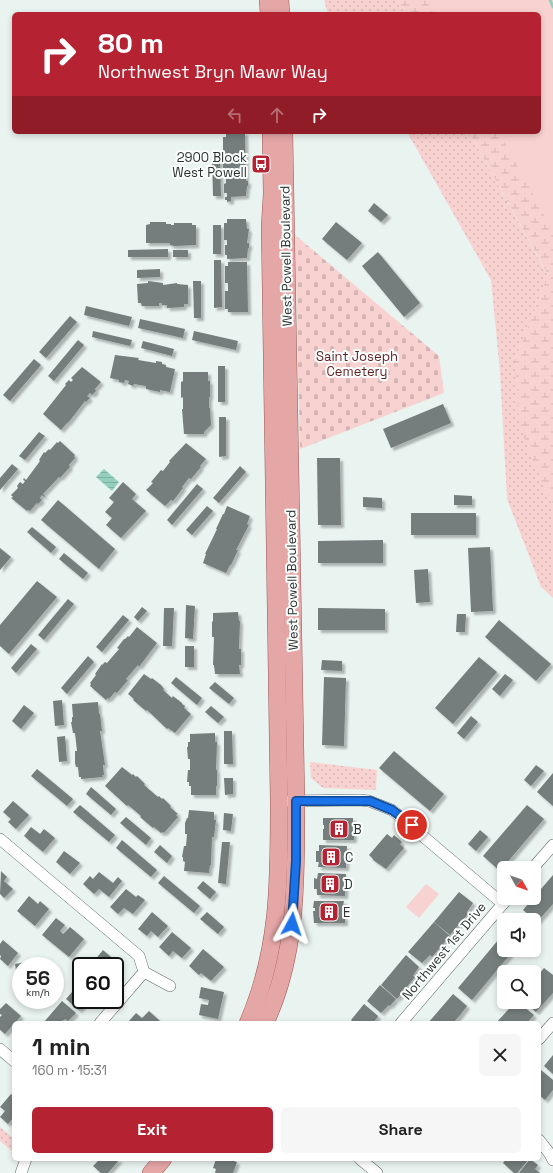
<!DOCTYPE html>
<meta charset="utf-8">
<style>
:root{--surface:#fff;--page:#f6f6f6;--text:#222;--muted:#767676;--accent:#b52332}
body{margin:0;font-family:"Space Grotesk",sans-serif;background:var(--page);color:var(--text);height:100vh;display:flex;flex-direction:column;font-size:15px;white-space:nowrap}
*{box-sizing:border-box;margin:0}
p{font-size:13px;color:var(--muted)}
.icon{flex:none;width:22px;height:22px;fill:none;stroke:currentColor;stroke-width:2;stroke-linecap:round;stroke-linejoin:round}
.map{position:relative;flex:1;overflow:hidden}
.details{position:absolute;left:12px;top:1021px;width:529px;height:140px;display:flex;flex-direction:column;background:var(--surface);border-radius:6px;box-shadow:0 2px 6px #0003}
.details>*{flex:none}
.hud{position:absolute;left:12px;top:12px;width:529px;height:122px;border-radius:6px;box-shadow:0 2px 6px #0003;background:#b52332;color:#fff;overflow:hidden}
.needle{width:26px;rotate:130deg}
.buttons{position:absolute;left:497px;top:861px;display:grid;gap:8px}
.buttons a{display:grid;place-items:center;width:44px;height:44px;border-radius:6px;background:var(--surface);box-shadow:0 2px 6px #0003;font-size:20px}
.speed{position:absolute;left:12px;top:957px;display:flex;gap:8px;font-size:20px;font-weight:700;text-align:center}
.speed>*{display:grid;place-content:center;width:52px;height:52px;border-radius:50%;background:var(--surface);box-shadow:0 2px 6px #0003;line-height:1}
.speed small{font-size:10px;font-weight:400}
.speed .limit{border:2px solid #111;border-radius:6px;background:#fff;color:#111}
.pin{position:absolute;display:grid;place-items:center;width:34px;height:34px;color:#fff;margin:-17px;border:2px solid #fff;border-radius:50%;box-shadow:0 1px 4px #0007}
.me{position:absolute;width:44px;margin:-22px;rotate:5deg;stroke-linejoin:round;filter:drop-shadow(0 0 3px #0008)}
.turn{display:flex;align-items:center;gap:14px;height:84px;padding:0 20px;font-size:18px}
.turn .icon{width:52px;height:52px;stroke-width:2.5}
.turn b{display:block;font-size:28px;line-height:34px}
.lanes{display:flex;align-items:center;height:38px;padding:0 20px;background:#0003;justify-content:center;gap:20px;direction:ltr}
.lanes .off{opacity:.35}
.round{display:grid;place-items:center;flex:none;width:42px;height:42px;border-radius:6px;background:var(--page)}
.overview{display:flex;align-items:center;justify-content:space-between;height:68px;padding:0 20px}
h1{font-size:24px;font-weight:800;line-height:30px}
.button{display:flex;gap:8px;margin-top:auto;padding:8px 20px}
.button a{flex:1;height:46px;border-radius:6px;background:var(--accent);color:#fff;font-size:16px;font-weight:800;line-height:46px;text-align:center}
.button a+a{background:var(--page);color:var(--text)}
.map>svg:first-child{display:block}
.grass{fill:url(#grass-dots)}
.wetland{fill:url(#wetland-marsh)}
.cemetery{fill:url(#cemetery-stones)}
.park{fill:#f8d2d0}
.water{fill:url(#water-rules)}
.lines{fill:none;stroke-linecap:round;stroke-linejoin:round}
.stream{stroke:#94cfbd;stroke-width:3}
.building{fill:#747e7b;filter:url(#shadow)}
.street-casing{stroke:#606966;stroke-width:12}
.primary-casing{stroke:#9a5756;stroke-width:18}
.street{stroke:#fff;stroke-width:11}
.primary{stroke:#e5a6a6;stroke-width:17}
.route-casing{stroke:#114b97;stroke-width:10}
.route{stroke:#1a73e8;stroke-width:7}
.labels{text-anchor:middle;dominant-baseline:central;stroke-width:4;stroke-linejoin:round;paint-order:stroke}
.poi-label{font-size:13px;fill:#2d312f;stroke:#fbfffe;text-anchor:start}
.street-label{font-size:13px;fill:#2d312f;stroke:#fbfffe}
.park-label{font-size:13px;fill:#5f1d20;stroke:#fbfffe}
</style>
<div class="map">
<svg width="553" height="1173" viewBox="0 0 553 1173">
<defs>
<pattern id="grass-dots" width="8" height="8" patternUnits="userSpaceOnUse"><rect width="8" height="8" fill="#f8d2d0"/><path d="M2 2h.1M6 6h.1" fill="none" stroke="#d5b5b3" stroke-width="1.8" stroke-linecap="round"/></pattern>
<pattern id="wetland-marsh" width="20" height="14" patternUnits="userSpaceOnUse"><rect width="20" height="14" fill="#f8d2d0"/><path d="M1 5h8M5 5V1M11 12h8M15 12V8" fill="none" stroke="#d5b5b3"/></pattern>
<pattern id="cemetery-stones" width="16" height="16" patternUnits="userSpaceOnUse"><rect width="16" height="16" fill="#f8d2d0"/><path d="M2 7V4a2 2 0 0 1 4 0v3zM10 15v-3a2 2 0 0 1 4 0v3z" fill="#d5b5b3"/></pattern>
<pattern id="water-rules" width="6" height="5" patternUnits="userSpaceOnUse"><rect width="6" height="5" fill="#94cfbd"/><path d="M0 2.5h6" fill="none" stroke="#80b2a3"/></pattern>
<filter id="shadow"><feDropShadow dx="3" dy="3" stdDeviation="1" flood-color="#0004"/></filter>
</defs>
<rect width="100%" height="100%" fill="#e9f3f0"/>
<g class="grass">
<polygon points="324,0 397,0 405,14 328,14"/>
<polygon points="407,132 469,132 548,276 515,360 539,478 553,504 553,598 541,587 507,499 500,372 491,280"/>
<polygon points="310,762 377,770 376,790 323,788 311,778"/>
<polygon points="0,1127 14,1139 14,1153 0,1141"/>
</g>
<polygon class="wetland" points="397,0 553,0 553,504 539,478 519,423 515,360 548,275 469,132 539,132 539,14 405,14"/>
<polygon class="cemetery" points="295,235 439,356 444,393 300,449"/>
<g class="park">
<polygon points="427,0 553,0 553,231 499,132 539,132 539,14 434,14"/>
<polygon points="426,884 439,894 419,918 406,907"/>
</g>
<polygon class="water" points="104,469 119,482 112,491 96,477"/>
<g class="lines">
<polyline class="stream" points="550,0 553,7"/>
</g>
<g class="building">
<polygon points="245,132 246,181 248,181 248,186 247,186 246,196 231,197 231,201 227,202 227,200 225,200 225,197 227,197 227,193 224,193 224,184 226,183 226,178 223,178 223,162 226,162 226,154 223,154 223,137 226,137 226,133"/>
<polygon points="212,159 220,159 221,196 213,196"/>
<polygon points="374,203 388,215 381,222 368,211"/>
<polygon points="227,219 246,219 247,229 249,229 247,243 249,243 249,248 248,248 247,258 227,259 227,255 225,255 225,245 227,245 227,240 224,240 224,223 227,223"/>
<polygon points="150,222 166,222 166,224 171,224 171,225 174,225 174,223 192,223 192,225 196,225 196,245 175,246 170,245 170,243 146,243 146,225 150,224"/>
<polygon points="336,222 362,243 347,260 322,239"/>
<rect x="213" y="225" width="8" height="29"/>
<polygon points="168,249 168,257 128,257 128,250"/>
<rect x="173" y="250" width="15" height="7"/>
<polygon points="378,252 420,303 404,317 362,266"/>
<polygon points="214,260 221,260 222,307 214,308"/>
<polygon points="228,262 247,262 248,312 228,312 228,309 225,309 225,291 228,291 228,283 225,283 225,266 228,266"/>
<polygon points="160,269 160,277 137,278 137,270"/>
<polygon points="148,281 163,283 163,285 177,283 177,284 188,285 188,304 184,304 184,307 167,308 167,305 162,305 162,303 159,303 159,306 142,306 141,303 138,303 137,284 148,283"/>
<polygon points="193,281 201,281 201,318 194,318"/>
<polygon points="86,306 132,317 129,326 84,315"/>
<polygon points="70,316 77,322 46,358 39,352"/>
<polygon points="140,319 185,329 183,338 138,328"/>
<polygon points="93,331 132,340 130,346 92,337"/>
<polygon points="194,331 238,341 236,350 192,340"/>
<polygon points="78,340 84,345 54,381 48,376"/>
<polygon points="143,341 174,349 172,356 141,348"/>
<polygon points="115,355 139,358 138,360 156,363 156,361 162,362 162,364 166,365 166,367 175,369 170,392 160,390 160,392 146,389 146,386 134,384 133,386 128,384 129,381 125,380 124,383 119,382 119,380 110,378"/>
<polygon points="34,359 41,365 10,401 3,395"/>
<rect x="218" y="366" width="7" height="36"/>
<polygon points="82,367 101,382 95,389 96,391 92,395 90,393 87,396 90,398 86,402 85,401 68,423 68,422 61,430 43,414 66,385 65,384 69,380 71,382 73,380 71,378"/>
<polygon points="183,372 208,372 208,381 210,381 210,397 209,397 209,408 210,408 211,425 204,432 204,434 184,434 182,409 183,409 183,397 181,398 181,382 183,381"/>
<polygon points="443,404 451,423 391,448 383,429"/>
<polygon points="219,417 226,417 226,456 219,457"/>
<polygon points="39,432 45,436 25,460 19,456"/>
<polygon points="60,441 75,455 74,456 75,458 69,465 70,467 60,478 59,477 43,494 45,496 44,497 42,495 40,498 42,500 38,504 37,503 30,511 28,510 27,511 11,498 13,497 11,495 18,488 17,486 20,482 23,484 25,481 23,480 24,478 26,480 40,461 39,460 44,452 45,453 49,449 50,450 57,442 58,443"/>
<polygon points="186,443 206,459 200,466 201,467 191,479 189,478 182,487 183,488 173,501 171,500 165,506 146,490 153,483 151,482 161,470 163,471 170,462 169,461"/>
<polygon points="317,458 340,458 341,525 318,525"/>
<polygon points="12,464 18,469 0,490 0,478"/>
<polygon points="240,466 246,472 219,503 213,498"/>
<polygon points="123,482 136,494 132,499 146,511 121,538 106,525 112,518 105,512 114,502 109,498"/>
<polygon points="197,484 203,489 172,525 167,520"/>
<polygon points="454,495 472,496 472,505 454,505"/>
<polygon points="363,497 382,498 382,508 363,507"/>
<polygon points="58,500 115,549 99,569 41,520"/>
<polygon points="207,506 213,511 192,535 186,530"/>
<polygon points="227,506 250,516 247,524 249,525 236,550 238,550 231,565 230,565 226,573 203,563 206,554 205,554 217,529 216,529 223,514 224,514"/>
<rect x="411" y="513" width="65" height="22"/>
<polygon points="32,527 56,547 51,553 27,532"/>
<polygon points="383,540 383,563 318,563 318,541"/>
<polygon points="490,547 493,611 471,612 468,548"/>
<polygon points="0,548 11,557 0,570"/>
<polygon points="64,553 88,573 83,579 59,559"/>
<polygon points="428,569 430,602 416,603 414,570"/>
<polygon points="37,581 57,597 9,654 0,646 0,625"/>
<polygon points="68,599 74,604 44,640 38,635"/>
<polygon points="186,605 195,606 193,639 185,638"/>
<polygon points="142,607 147,611 138,621 134,617"/>
<polygon points="164,608 174,608 172,646 163,646"/>
<polygon points="318,608 385,609 385,630 318,630"/>
<polygon points="238,612 239,621 240,621 239,649 241,649 241,665 239,665 240,674 215,674 214,665 213,665 214,637 212,637 212,622 213,621 213,613"/>
<polygon points="457,614 466,614 465,632 456,632"/>
<polygon points="123,615 129,620 102,652 96,647"/>
<polygon points="499,620 551,664 536,681 485,637"/>
<polygon points="137,627 157,643 139,667 138,665 126,679 128,680 117,693 115,692 109,699 108,698 106,700 90,686 91,684 90,683 96,675 95,674 102,664 102,665 105,662 107,663 119,649 117,648 124,639 125,639 128,636 129,637"/>
<polygon points="31,644 37,649 16,673 11,668"/>
<rect x="185" y="646" width="9" height="21"/>
<polygon points="88,656 94,662 67,694 61,688"/>
<polygon points="479,657 497,672 453,724 435,708"/>
<polygon points="322,660 342,661 342,671 321,670"/>
<polygon points="144,674 151,679 152,678 161,685 164,689 163,690 172,698 173,696 182,703 182,704 185,706 184,708 191,714 175,733 168,728 167,729 147,710 146,711 133,700 134,699 128,694"/>
<polygon points="505,674 513,680 500,696 492,689"/>
<polygon points="176,677 202,698 197,705 171,683"/>
<polygon points="324,677 346,678 344,746 322,745"/>
<polygon points="215,682 234,698 229,704 209,688"/>
<polygon points="62,700 64,725 55,726 53,701"/>
<polygon points="98,702 99,714 100,714 102,731 100,731 105,765 103,765 104,775 102,775 103,777 81,779 81,777 79,777 78,767 76,767 75,763 75,751 77,751 75,733 73,733 71,722 72,722 72,717 73,717 72,704"/>
<polygon points="24,705 34,713 21,729 12,721"/>
<polygon points="211,706 224,717 218,723 205,712"/>
<polygon points="471,716 478,722 464,739 457,733"/>
<polygon points="224,731 232,731 233,764 224,764"/>
<polygon points="215,733 215,742 217,742 216,770 217,770 217,786 216,786 216,795 191,795 191,786 189,786 189,782 187,782 188,770 190,770 190,759 188,759 187,747 188,747 188,742 190,742 190,734"/>
<polygon points="65,736 67,761 59,762 57,737"/>
<polygon points="394,751 444,794 430,811 379,768"/>
<polygon points="536,765 544,771 531,786 524,780"/>
<polygon points="122,767 132,775 133,774 136,777 137,776 145,784 144,785 158,797 159,796 162,799 163,798 171,806 170,807 178,814 176,815 178,817 164,833 163,832 161,833 154,827 153,828 140,817 141,816 128,805 127,806 105,786"/>
<polygon points="37,769 73,799 67,806 31,776"/>
<polygon points="553,773 553,806 537,792"/>
<polygon points="224,778 233,778 233,794 225,795"/>
<polygon points="91,787 116,809 111,815 86,794"/>
<polygon points="13,801 29,815 16,829 8,822 11,819 3,812"/>
<polygon points="80,805 115,835 109,842 73,812"/>
<polygon points="527,805 544,819 500,871 483,856"/>
<polygon points="189,810 214,812 214,820 216,820 214,837 212,837 211,865 210,865 209,873 184,871 185,862 183,861 183,857 182,857 184,846 186,846 187,834 185,834 185,823 187,818 188,818"/>
<polygon points="224,813 233,814 231,831 223,830"/>
<polygon points="126,817 151,838 146,845 120,823"/>
<polygon points="323,818 353,818 353,824 355,823 355,830 353,830 353,833 354,833 354,840 323,840 323,829 324,829 324,825 323,825"/>
<polygon points="31,827 40,834 44,829 55,838 43,852 24,836"/>
<polygon points="480,830 488,837 476,851 468,844"/>
<polygon points="387,834 392,838 394,835 402,842 400,844 404,848 386,869 373,860 373,859 369,855"/>
<polygon points="122,840 157,870 151,877 116,848"/>
<polygon points="222,842 230,842 226,884 218,883"/>
<polygon points="160,845 172,856 167,863 154,852"/>
<polygon points="319,845 347,846 346,868 318,867 319,862 316,862 316,851 319,851"/>
<polygon points="64,851 80,863 70,874 56,862"/>
<polygon points="1,871 7,877 4,881 13,889 4,898 0,894"/>
<polygon points="99,872 113,883 118,877 122,881 109,897 99,889 94,894 83,884 90,876 93,879"/>
<polygon points="318,873 346,874 345,896 317,895 317,889 314,889 314,878 317,879"/>
<polygon points="553,875 553,904 537,922 523,910"/>
<polygon points="164,876 200,906 194,913 158,883"/>
<polygon points="203,881 216,892 210,899 197,888"/>
<polygon points="126,889 136,897 138,895 145,900 133,914 124,908 118,914 110,907"/>
<polygon points="459,892 473,903 467,912 468,914 450,935 434,922"/>
<polygon points="29,896 38,904 40,901 49,909 35,926 17,911"/>
<polygon points="314,901 344,901 343,906 345,907 345,913 343,913 343,916 345,917 345,923 314,923 313,911 315,911 315,908 313,908"/>
<polygon points="152,912 168,926 158,937 151,931 147,936 138,929"/>
<polygon points="207,912 224,927 218,934 200,919"/>
<polygon points="56,918 65,925 60,931 63,934 70,927 84,939 69,957 42,935"/>
<polygon points="434,922 450,936 432,957 430,955 422,963 408,952"/>
<polygon points="172,932 191,948 182,958 173,951 169,956 159,947"/>
<polygon points="504,933 504,950 514,950 472,1000 458,988"/>
<polygon points="3,940 18,953 8,966 0,959 1,956 0,955 0,944"/>
<polygon points="203,949 224,967 211,981 201,973 199,975 189,966"/>
<polygon points="103,950 119,964 115,968 115,966 90,966"/>
<polygon points="406,955 419,967 413,976 415,977 397,999 381,985"/>
<polygon points="32,961 33,966 21,966 21,991 19,991 15,964"/>
<polygon points="544,968 553,975 553,993 536,1012 525,1002 534,1002 534,980"/>
<polygon points="78,985 81,987 81,1000 92,1000 89,1003 87,1001 79,1010 66,999"/>
<polygon points="380,985 396,999 390,1006 389,1005 381,1013 367,1001"/>
<polygon points="201,987 224,992 218,1019 199,1015 201,1004 208,1005 209,1000 199,998"/>
<polygon points="453,994 467,1006 461,1014 453,1023 428,1023"/>
<polygon points="62,1001 76,1013 68,1021 65,1019 62,1021 64,1023 46,1023 44,1022"/>
<polygon points="515,1002 518,1002 534,1015 527,1023 496,1023"/>
<polygon points="6,1003 21,1016 5,1034 0,1030 0,1017 2,1015 0,1014 0,1009"/>
<polygon points="364,1004 378,1016 377,1018 373,1023 354,1023 351,1020"/>
<polygon points="149,1011 160,1021 158,1023 131,1023 129,1021 136,1013 142,1018"/>
<polygon points="553,1055 553,1074 544,1066"/>
<polygon points="541,1070 553,1080 553,1090 545,1100 539,1095 539,1072"/>
<polygon points="11,1094 14,1097 14,1117 8,1124 0,1117 5,1111 0,1107"/>
<polygon points="95,1159 120,1159 108,1173 101,1173 93,1166 98,1161"/>
<polygon points="216,1159 229,1159 237,1162 233,1173 215,1173 216,1169 213,1168"/>
<polygon points="506,1159 529,1159 517,1173 514,1173 503,1163"/>
<polygon points="530,1159 538,1165 535,1169 540,1173 519,1173"/>
</g>
<g class="lines">
<g class="street-casing">
<g id="street">
<polyline points="290,801 360,800 369,801 392,810 503,904"/>
<polyline points="0,839 139,956 144,972 170,986"/>
<polyline points="533,868 553,845"/>
<polyline points="100,1023 144,972"/>
<polyline points="401,1023 507,899"/>
<polyline points="539,1039 553,1023"/>
<polyline points="0,1049 14,1061"/>
<polyline points="539,1140 550,1154 553,1160"/>
<polyline points="360,1159 377,1173"/>
<polyline points="21,1173 26,1159"/>
</g>
</g>
<g class="primary-casing">
<g id="primary">
<polyline points="268,0 269,14"/>
<polyline points="280,0 281,14"/>
<path d="M 248,1023 C 280,949 279,880 279,801 L 270,226 L 272,194 L 271,132"/>
<path d="M 265,1023 C 298,954 296,875 296,801 L 284,132"/>
<polyline points="151,1173 163,1159"/>
</g>
</g>
<use href="#street" class="street"/>
<use href="#primary" class="primary"/>
</g>
<g class="lines">
<g class="route-casing">
<polyline id="route" points="292,924 296,861 296,801 370,801 392,810 412,825"/>
</g>
<use href="#route" class="route"/>
</g>
<defs>
<g id="bus-square" transform="scale(1)"><rect x="-9" y="-9" width="18" height="18" rx="4" fill="#b52332" stroke="#fbfffe"/><path d="M-5-6H5V4H4V6H2V4H-2V6H-4V4H-5ZM-3.5-4V0h7V-4ZM-3.5 1.2v1.5H-2V1.2ZM2 1.2v1.5H3.5V1.2Z" fill="#fff"/></g>
<g id="building-square" transform="scale(1)"><rect x="-9" y="-9" width="18" height="18" rx="4" fill="#b52332" stroke="#fbfffe"/><path d="M-4-6H4V6H1V3H-1V6H-4ZM-2.5-4.3h1.7v1.8h-1.7ZM.8-4.3h1.7v1.8H.8ZM-2.5-1h1.7V.8h-1.7ZM.8-1h1.7V.8H.8Z" fill="#fff"/></g>
</defs>
<g fill-rule="evenodd">
<use href="#bus-square" x="261" y="164"/>
<use href="#building-square" x="339" y="829"/>
<use href="#building-square" x="331" y="857"/>
<use href="#building-square" x="330" y="884"/>
<use href="#building-square" x="329" y="912"/>
</g>
<g class="labels">
<g class="poi-label">
<text x="247" y="157" text-anchor="end">2900 Block<tspan x="247" dy="15">West Powell</tspan></text>
<text x="353" y="829">B</text>
<text x="345" y="857">C</text>
<text x="344" y="884">D</text>
<text x="343" y="912">E</text>
</g>
<g class="street-label">
<text transform="translate(286 256) rotate(-91)">West Powell Boulevard</text>
<text transform="translate(292 580) rotate(-91)">West Powell Boulevard</text>
<text transform="translate(444 951) rotate(-50)">Northwest 1st Drive</text>
</g>
<g class="park-label">
<text x="357" y="356">Saint Joseph<tspan x="357" dy="15">Cemetery</tspan></text>
</g>
</g>
</svg>
<div class="buttons">
<a><svg class="needle" viewBox="-14 -14 28 28"><path d="M0-13l5 13h-10z" fill="#e53935"/><path d="M0 13l5-13h-10z" fill="#767676"/></svg></a>
<a><svg class="icon" aria-label="sound" viewBox="0 0 24 24"><path d="M4 9h4l5-4v14l-5-4H4zM17 9q2 3 0 6"/></svg></a>
<a><svg class="icon" aria-label="search" viewBox="0 0 24 24"><circle cx="10" cy="10" r="6"/><path d="M15 15l6 6"/></svg></a>
</div>
<div class="speed"><div>56<small>km/h</small></div><div class="limit">60</div></div>
<div class="pin" style="left:412px;top:825px;background:#d93025"><svg class="icon" aria-label="arrive" viewBox="0 0 24 24"><path d="M6 21V4h12l-3 4 3 4H6"/></svg></div>
<svg class="me" style="left:292px;top:924px" viewBox="-20 -20 40 40"><path d="M0-17L14 15 0 8-14 15z" fill="#1a73e8" stroke="#fff" stroke-width="4"/></svg>
<div class="hud">
<div class="turn"><svg class="icon" aria-label="right" viewBox="0 0 24 24"><path d="M7 20v-9h11M14 6l5 5-5 5"/></svg><div><b>80 m</b>Northwest Bryn Mawr Way</div></div>
<div class="lanes"><svg class="icon off" aria-label="left" viewBox="0 0 24 24"><path d="M17 20v-9H6M10 6l-5 5 5 5"/></svg><svg class="icon off" aria-label="ahead" viewBox="0 0 24 24"><path d="M12 20V5M6 11l6-6 6 6"/></svg><svg class="icon" aria-label="right" viewBox="0 0 24 24"><path d="M7 20v-9h11M14 6l5 5-5 5"/></svg></div>
</div>
<section class="details">
<div class="overview"><div><h1>1 min</h1><p>160 m · 15:31</p></div><a class="round"><svg class="icon" aria-label="close" viewBox="0 0 24 24"><path d="M6 6l12 12M18 6L6 18"/></svg></a></div>
<div class="button"><a>Exit</a><a>Share</a></div>
</section>
</div>
